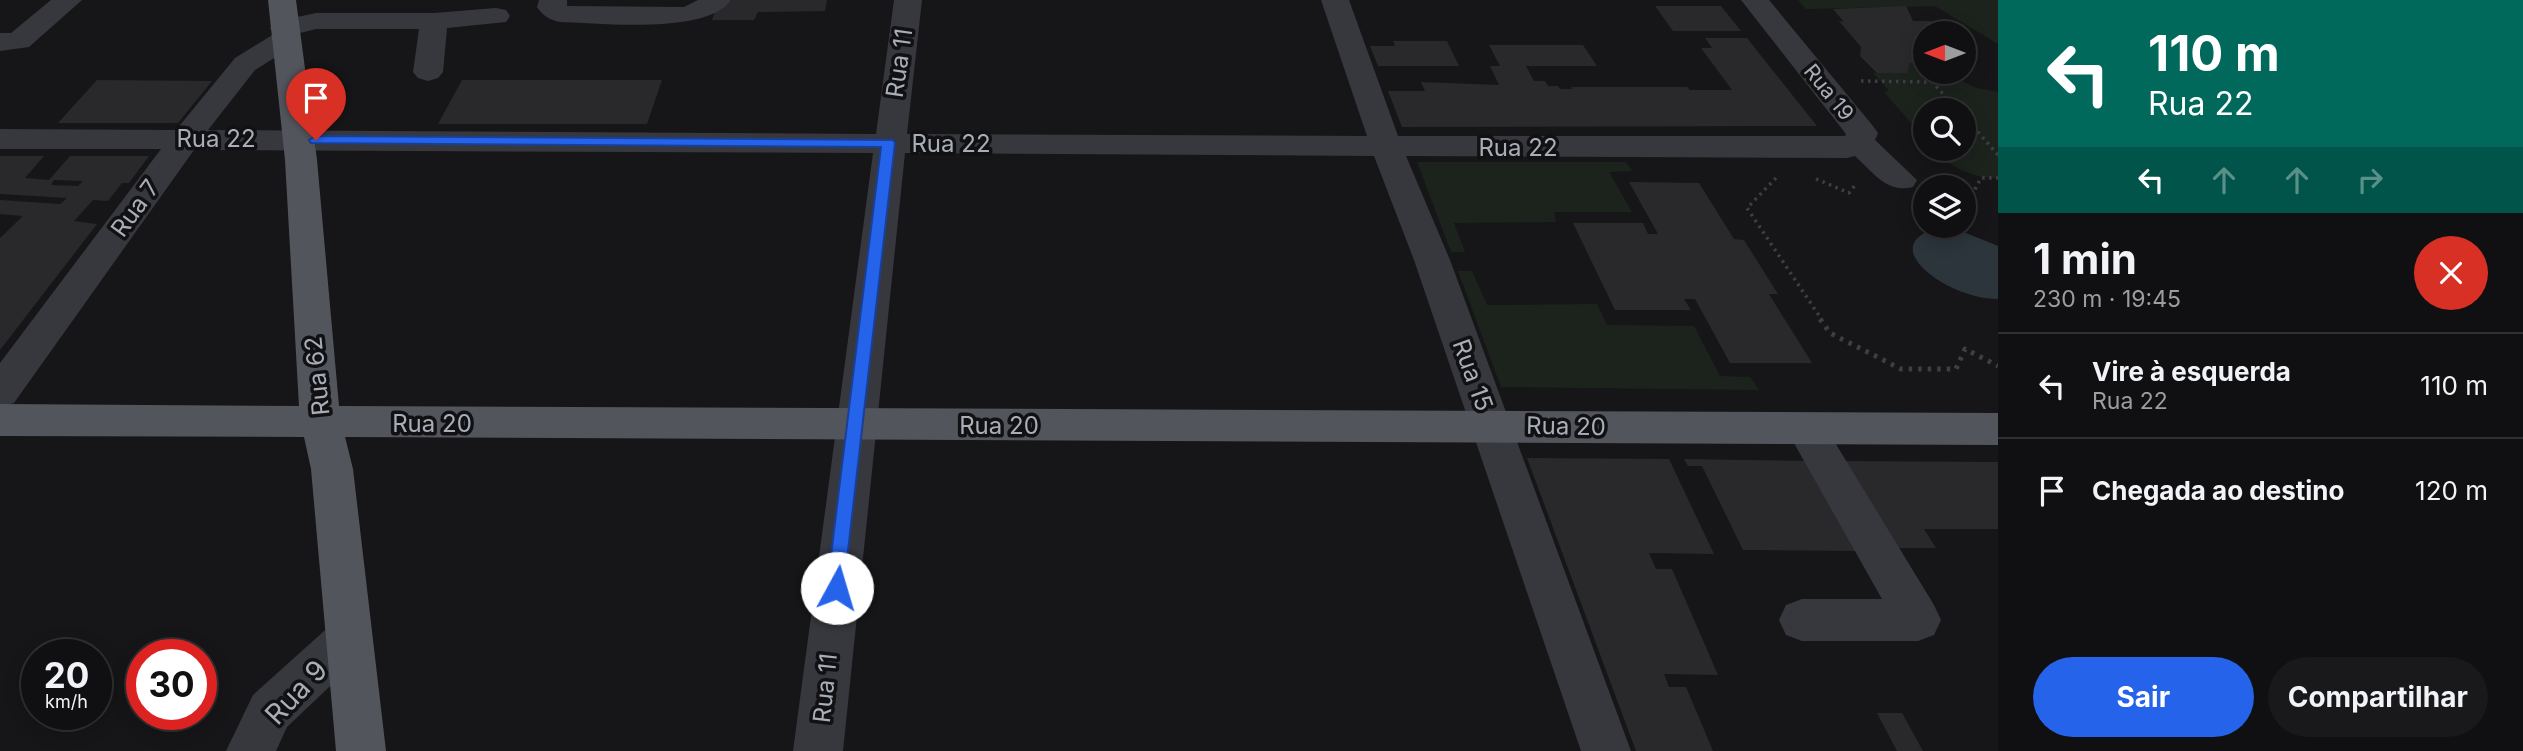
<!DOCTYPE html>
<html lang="pt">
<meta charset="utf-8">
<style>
:root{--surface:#101012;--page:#19191b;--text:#f1f3f6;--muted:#9c9d9f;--line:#303032;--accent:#2563eb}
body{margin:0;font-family:Inter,sans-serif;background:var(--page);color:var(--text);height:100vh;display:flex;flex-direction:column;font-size:26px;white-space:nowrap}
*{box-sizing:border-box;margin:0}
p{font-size:23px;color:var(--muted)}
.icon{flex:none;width:38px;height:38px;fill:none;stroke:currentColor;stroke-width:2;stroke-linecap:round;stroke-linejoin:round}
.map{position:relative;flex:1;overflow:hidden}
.sheet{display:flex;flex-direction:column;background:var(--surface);width:525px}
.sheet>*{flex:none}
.guide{background:#00695c;color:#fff;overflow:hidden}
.needle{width:46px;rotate:270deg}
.controls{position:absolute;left:1913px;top:21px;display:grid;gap:14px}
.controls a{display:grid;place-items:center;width:63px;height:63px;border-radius:50%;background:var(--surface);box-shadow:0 4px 18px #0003,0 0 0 2px var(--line);font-size:35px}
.speed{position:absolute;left:21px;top:639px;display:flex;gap:14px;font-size:35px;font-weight:700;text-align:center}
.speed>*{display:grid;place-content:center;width:91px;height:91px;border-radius:50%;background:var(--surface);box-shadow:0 4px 18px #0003,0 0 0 2px var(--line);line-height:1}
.speed small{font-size:18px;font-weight:400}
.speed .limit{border:10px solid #d22;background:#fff;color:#111}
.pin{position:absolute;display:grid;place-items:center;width:60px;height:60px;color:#fff;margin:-72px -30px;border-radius:50% 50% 50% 0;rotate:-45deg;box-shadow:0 0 7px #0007}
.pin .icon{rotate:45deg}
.me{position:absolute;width:77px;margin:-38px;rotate:6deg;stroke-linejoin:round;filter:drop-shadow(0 0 5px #0008)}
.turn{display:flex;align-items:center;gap:24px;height:147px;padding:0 35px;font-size:32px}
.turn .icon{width:91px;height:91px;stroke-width:2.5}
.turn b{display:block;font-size:49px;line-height:60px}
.lanes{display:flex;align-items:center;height:66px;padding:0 35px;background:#0003;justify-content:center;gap:35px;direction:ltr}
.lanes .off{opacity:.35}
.round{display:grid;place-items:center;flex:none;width:74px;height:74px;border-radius:37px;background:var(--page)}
.summary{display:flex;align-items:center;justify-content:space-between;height:119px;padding:0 35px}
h1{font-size:42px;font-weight:700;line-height:52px}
.cta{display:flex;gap:14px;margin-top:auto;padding:14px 35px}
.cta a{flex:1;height:80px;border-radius:42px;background:var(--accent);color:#fff;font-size:28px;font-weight:700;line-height:80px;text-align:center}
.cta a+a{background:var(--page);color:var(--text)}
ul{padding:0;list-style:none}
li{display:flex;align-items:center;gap:21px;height:105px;padding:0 35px;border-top:2px solid var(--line)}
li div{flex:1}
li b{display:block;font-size:26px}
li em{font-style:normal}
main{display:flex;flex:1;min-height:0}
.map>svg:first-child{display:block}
.green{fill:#1c231d}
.water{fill:#2c353c}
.building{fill:#29292c;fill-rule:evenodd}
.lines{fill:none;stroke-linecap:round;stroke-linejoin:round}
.path-far1{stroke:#3d3f44;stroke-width:3.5;stroke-dasharray:2.5 4.5;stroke-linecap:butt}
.path{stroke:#3d3f44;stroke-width:5;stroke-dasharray:3.5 6;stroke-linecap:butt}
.minor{fill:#37383d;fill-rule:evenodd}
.major{fill:#53555c;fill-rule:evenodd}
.route{fill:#2563eb;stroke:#184099;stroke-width:2}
.labels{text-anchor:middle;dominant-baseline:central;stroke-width:7;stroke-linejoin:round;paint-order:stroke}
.far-street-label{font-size:21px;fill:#a8adb8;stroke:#111113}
.street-label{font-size:24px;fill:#a8adb8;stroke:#111113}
.near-street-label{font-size:28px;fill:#a8adb8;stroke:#111113}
</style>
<main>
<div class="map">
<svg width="1998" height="751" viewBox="0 0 1998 751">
<rect width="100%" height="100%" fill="#161618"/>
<g class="green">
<polygon points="1798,0 1998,0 1998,44 1935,6 1806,9"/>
<path d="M 1910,63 L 1925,64 L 1925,72 L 1945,72 L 1976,88 L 1998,92 L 1998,178 C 1972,178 1951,168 1933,149 L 1964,149 L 1964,110 L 1925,110 L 1925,139 L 1884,92 L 1889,91 L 1873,73 L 1906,73 Z"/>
<polygon points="1417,162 1626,162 1632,171 1609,172 1632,212 1554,212 1556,222 1454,223 1465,252 1451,252"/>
<polygon points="1458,271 1472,271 1487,305 1597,304 1607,325 1694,326 1720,376 1750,377 1759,390 1501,387"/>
</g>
<path class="water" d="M 1931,230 L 1966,233 L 1998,246 L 1998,299 C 1983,299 1969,295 1955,289 C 1931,279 1888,247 1931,230 Z"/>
<g class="building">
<polygon points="719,0 827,0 825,11 758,12 754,20 712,20"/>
<polygon points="1655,6 1721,6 1741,31 1673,31"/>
<polygon points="1906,6 1913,21 1931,21 1936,33 1925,33 1925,64 1910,63 1907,73 1877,73 1860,56 1861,47 1839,21 1844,22 1833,9"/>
<polygon points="1705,38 1747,38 1817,126 1402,127 1388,91 1425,91 1421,82 1499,85 1490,66 1500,66 1489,45 1583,45 1597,66 1526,66 1534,81 1545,81 1548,86 1558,86 1560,89 1572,89 1571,87 1687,87 1690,90 1732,90 1701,48 1712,48"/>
<polygon points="1393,41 1447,41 1459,66 1378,66 1370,46 1395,46"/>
<polygon points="97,80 212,81 178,123 58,123"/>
<polygon points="462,80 662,80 647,124 438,124"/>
<path d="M 0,156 L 44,156 L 25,178 L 49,180 L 70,156 L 149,156 L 129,183 L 122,183 L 108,201 L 93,200 L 74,221 L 97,224 L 0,350 L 0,238 L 23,216 L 0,214 L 0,200 L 60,204 L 67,198 L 0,194 ZM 54,180 L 83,181 L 78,186 L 51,185 Z"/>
<polygon points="1629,182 1699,183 1734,239 1744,240 1778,294 1769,294 1812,363 1730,363 1695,299 1684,299 1691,310 1615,310 1573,223 1643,223 1648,234 1658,234"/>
<polygon points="1527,458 1669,459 1714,554 1649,553 1656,569 1672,569 1718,675 1664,674 1669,687 1686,687 1713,751 1636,751"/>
<polygon points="1684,459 1819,461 1860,551 1743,550 1702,466 1688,466"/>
<polygon points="1837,461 1998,462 1998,529 1924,529 1936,548 1889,548"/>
<polygon points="1877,713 1902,713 1923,751 1897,751"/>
</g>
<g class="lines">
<g class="path-far1">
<polyline points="1861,81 1932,82 1958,110"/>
<polyline points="1964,116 1998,155"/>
<polyline points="1776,178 1747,208 1822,320"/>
<polyline points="1816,179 1849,193 1856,184"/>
<polyline points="1936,180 1959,187"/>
<polyline points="1964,189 1973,193 1981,178 1998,178"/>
</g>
<polyline class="path" points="1820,319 1830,333 1901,369 1956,369 1965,349 1998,366"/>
<g class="minor">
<polygon points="51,0 82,0 29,47 0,51 0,33 11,33"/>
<path d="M 539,0 L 567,0 L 567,6 L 684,7 L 698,0 L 731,0 C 707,35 600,23 560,22 C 550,20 543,16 537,7 Z"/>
<path d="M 894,0 L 922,0 L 907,134 L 1367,136 L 1321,0 L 1349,0 L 1398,136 L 1845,136 L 1846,134 L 1741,0 L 1769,0 L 1873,126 L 1878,133 L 1875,140 L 1917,180 L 1913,187 C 1887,194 1873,172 1855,156 L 1847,158 L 1406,156 L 1450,260 L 1631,751 L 1581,751 L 1414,260 L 1374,156 L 905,153 L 843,751 L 793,751 L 873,153 L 194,150 L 14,403 L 0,407 L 0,363 L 161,149 L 0,149 L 0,129 L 176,130 L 235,58 L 274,34 L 270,28 L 274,22 L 316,13 L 434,13 L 496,8 L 506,10 L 510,16 L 506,22 L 447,28 L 443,72 L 438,78 L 428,81 L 418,78 L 413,72 L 419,29 L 316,29 L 296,34 L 299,39 L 295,45 L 255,70 L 208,130 L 876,134 Z"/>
<polygon points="1806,413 1820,418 1934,605 1941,620 1934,635 1918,641 1802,641 1786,635 1779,620 1786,605 1802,599 1882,599 1786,429 1792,418"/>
<polygon points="349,617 365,623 372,638 365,653 287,727 276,751 226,751 253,695 333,623"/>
</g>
<polygon class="major" points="268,0 296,0 317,160 339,406 1998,413 1998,445 345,437 353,469 386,751 336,751 311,469 304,437 0,436 0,404 299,406 285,160"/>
</g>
<polygon class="route" points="316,136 893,140 895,143 843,594 837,596 830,594 827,588 881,147 311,143 309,140"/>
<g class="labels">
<g class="far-street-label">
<text transform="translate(1829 92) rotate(51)">Rua 19</text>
</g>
<g class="street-label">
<text transform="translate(899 63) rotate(-82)">Rua 11</text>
<text x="216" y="138">Rua 22</text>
<text x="951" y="143">Rua 22</text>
<text x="1518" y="147">Rua 22</text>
<text transform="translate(135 208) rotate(-54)">Rua 7</text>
<text transform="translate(1473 375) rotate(70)">Rua 15</text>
<text transform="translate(317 376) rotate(-96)">Rua 62</text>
<text x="432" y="423">Rua 20</text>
<text x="999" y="425">Rua 20</text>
<text transform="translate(1566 426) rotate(1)">Rua 20</text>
<text transform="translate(825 688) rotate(-84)">Rua 11</text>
</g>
<g class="near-street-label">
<text transform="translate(296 692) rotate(-47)">Rua 9</text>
</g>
</g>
</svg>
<div class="controls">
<a><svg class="needle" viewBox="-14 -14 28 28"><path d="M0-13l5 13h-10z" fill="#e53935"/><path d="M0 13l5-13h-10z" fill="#9c9d9f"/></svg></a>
<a><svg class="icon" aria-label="search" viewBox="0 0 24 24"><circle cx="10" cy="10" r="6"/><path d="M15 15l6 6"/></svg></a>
<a><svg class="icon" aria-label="layers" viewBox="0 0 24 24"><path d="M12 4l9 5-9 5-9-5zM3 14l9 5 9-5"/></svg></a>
</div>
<div class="speed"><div>20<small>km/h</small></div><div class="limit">30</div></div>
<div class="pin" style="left:316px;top:140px;background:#d93025"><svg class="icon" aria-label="arrive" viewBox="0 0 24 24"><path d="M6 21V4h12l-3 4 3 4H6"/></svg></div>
<svg class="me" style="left:837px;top:588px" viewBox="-20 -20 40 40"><circle r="19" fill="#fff"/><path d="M0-13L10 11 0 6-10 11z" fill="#2563eb"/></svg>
</div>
<section class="sheet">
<div class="guide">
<div class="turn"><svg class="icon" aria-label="left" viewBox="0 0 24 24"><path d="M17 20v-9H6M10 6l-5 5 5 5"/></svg><div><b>110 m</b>Rua 22</div></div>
<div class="lanes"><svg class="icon" aria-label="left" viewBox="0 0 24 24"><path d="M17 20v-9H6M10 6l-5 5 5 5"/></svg><svg class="icon off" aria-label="ahead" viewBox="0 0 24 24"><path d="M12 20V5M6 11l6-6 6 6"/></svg><svg class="icon off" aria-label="ahead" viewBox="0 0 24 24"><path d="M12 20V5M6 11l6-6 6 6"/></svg><svg class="icon off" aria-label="right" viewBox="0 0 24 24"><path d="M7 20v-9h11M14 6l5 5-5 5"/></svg></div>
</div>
<div class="summary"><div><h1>1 min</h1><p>230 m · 19:45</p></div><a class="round" style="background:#d93025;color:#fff"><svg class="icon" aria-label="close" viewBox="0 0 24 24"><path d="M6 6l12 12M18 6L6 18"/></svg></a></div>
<ul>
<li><svg class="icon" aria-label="left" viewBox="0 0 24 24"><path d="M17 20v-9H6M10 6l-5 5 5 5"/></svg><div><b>Vire à esquerda</b><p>Rua 22</p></div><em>110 m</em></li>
<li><svg class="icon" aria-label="arrive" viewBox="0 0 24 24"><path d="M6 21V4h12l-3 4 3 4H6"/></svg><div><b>Chegada ao destino</b></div><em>120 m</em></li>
</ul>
<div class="cta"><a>Sair</a><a>Compartilhar</a></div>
</section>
</main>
